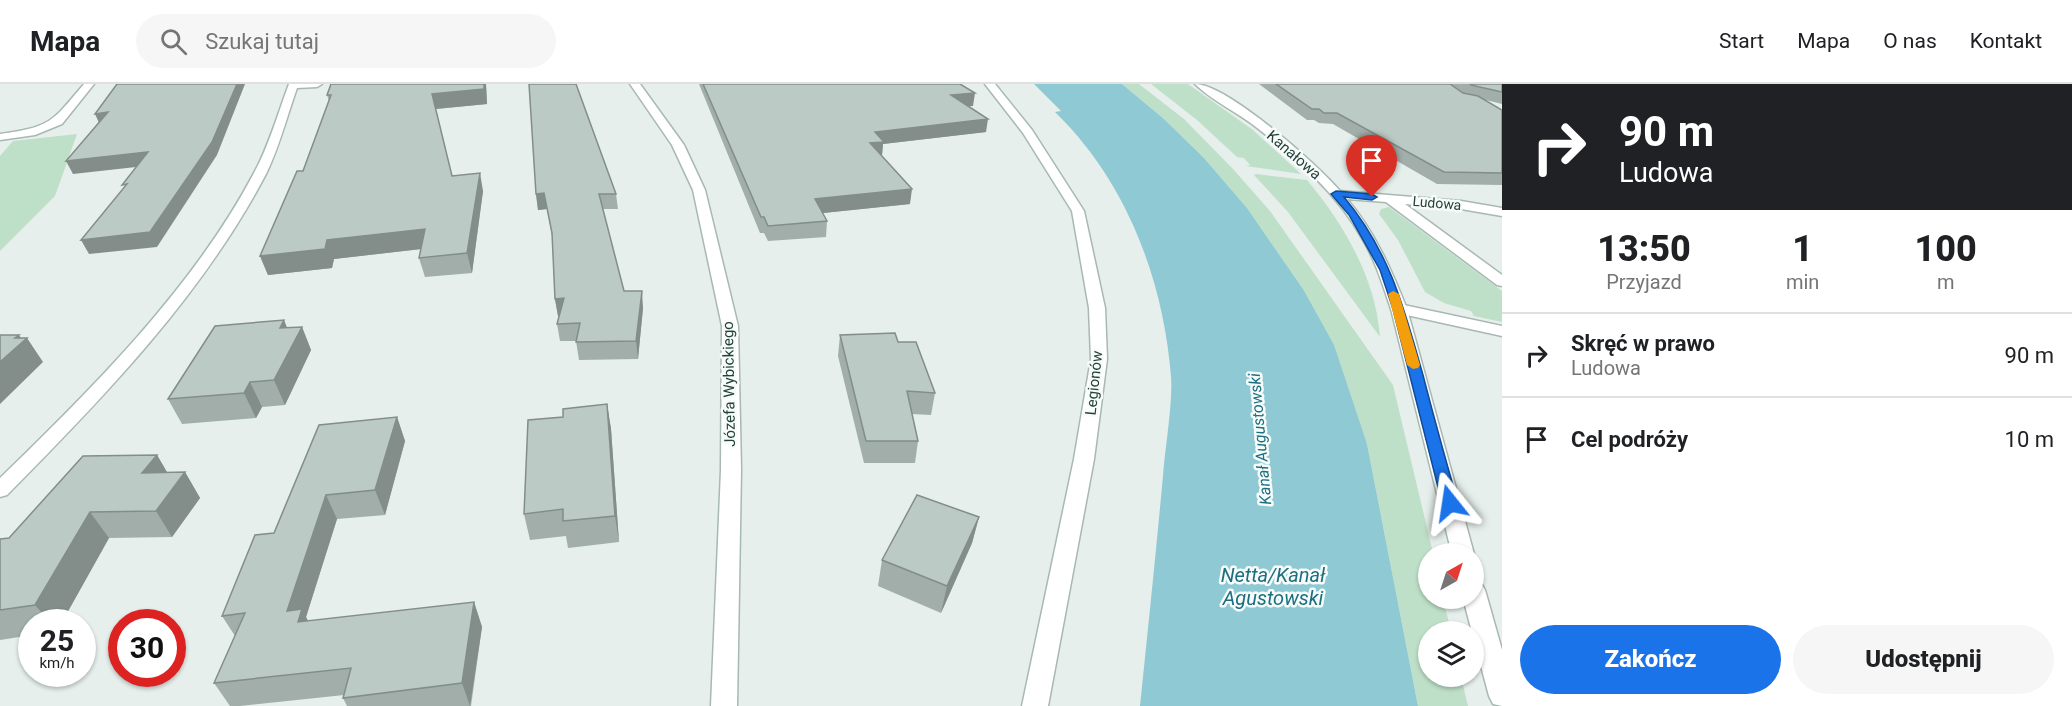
<!DOCTYPE html>
<html lang="pl">
<meta charset="utf-8">
<style>
:root{--surface:#fff;--page:#f6f6f6;--text:#202124;--muted:#757577;--line:#e0e0e0;--accent:#1a73e8}
body{margin:0;font-family:Roboto,sans-serif;background:var(--page);color:var(--text);height:100vh;display:flex;flex-direction:column;font-size:22px;white-space:nowrap}
*{box-sizing:border-box;margin:0}
p{font-size:20px;color:var(--muted)}
.icon{flex:none;width:33px;height:33px;fill:none;stroke:currentColor;stroke-width:2;stroke-linecap:round;stroke-linejoin:round}
.map{position:relative;flex:1;overflow:hidden}
.sheet{display:flex;flex-direction:column;background:var(--surface);width:570px}
.sheet>*{flex:none}
.top-card{background:#202124;color:#fff;overflow:hidden}
.needle{width:39px;rotate:39deg}
.fabs{position:absolute;left:1418px;top:459px;display:grid;gap:12px}
.fabs a{display:grid;place-items:center;width:66px;height:66px;border-radius:50%;background:var(--surface);box-shadow:0 2px 4px #0004;font-size:30px}
.speed{position:absolute;left:18px;top:525px;display:flex;gap:12px;font-size:30px;font-weight:700;text-align:center}
.speed>*{display:grid;place-content:center;width:78px;height:78px;border-radius:50%;background:var(--surface);box-shadow:0 2px 4px #0004;line-height:1}
.speed small{font-size:15px;font-weight:400}
.speed .limit{border:9px solid #d22;background:#fff;color:#111}
.pin{position:absolute;display:grid;place-items:center;width:51px;height:51px;color:#fff;margin:-62px -26px;border-radius:50% 50% 50% 0;rotate:-45deg;box-shadow:0 0 6px #0007}
.pin .icon{rotate:45deg}
.me{position:absolute;width:66px;margin:-33px;rotate:345deg;stroke-linejoin:round;filter:drop-shadow(0 0 4px #0008)}
.turn{display:flex;align-items:center;gap:21px;height:126px;padding:0 18px;font-size:27px}
.turn .icon{width:78px;height:78px;stroke-width:2.5}
.turn b{display:block;font-size:42px;line-height:51px}
.eta{display:flex;justify-content:space-evenly;align-items:center;height:102px;text-align:center}
.eta b{font-size:36px;font-weight:800;line-height:42px}
.primary-button{display:flex;gap:12px;margin-top:auto;padding:12px 18px}
.primary-button a{flex:1;height:69px;border-radius:36px;background:var(--accent);color:#fff;font-size:24px;font-weight:800;line-height:69px;text-align:center}
.primary-button a+a{background:var(--page);color:var(--text)}
ul{padding:0;list-style:none}
li{display:flex;align-items:center;gap:18px;height:84px;padding:0 18px;border-top:2px solid var(--line)}
li div{flex:1}
li b{display:block;font-size:22px}
li em{font-style:normal}
header{display:flex;align-items:center;gap:36px;box-sizing:border-box;height:84px;padding:0 30px;background:var(--surface);border-bottom:2px solid var(--line)}
header strong{font-size:28px}
nav{display:flex;gap:33px;margin-inline-start:auto;font-size:21px}
.search{width:420px;height:54px;background:var(--page);display:flex;align-items:center;gap:15px;box-sizing:border-box;padding:0 21px;border-radius:33px;color:var(--muted);font-size:22px}
main{display:flex;flex:1;min-height:0}
.map>svg:first-child{display:block}
.green{fill:#bfe0c8}
.water{fill:#8ec9d4}
.lines{fill:none;stroke-linecap:round;stroke-linejoin:round}
.lane-casing{stroke:#a8b8b2;stroke-width:3}
.street-casing{stroke:#a8b8b2;stroke-width:3}
.lane{fill:#fff;fill-rule:evenodd}
.street{fill:#fff;fill-rule:evenodd}
.wall{fill:#a1aea9}
.shaded-wall{fill:#838d89}
.building{fill:#bbcac4;stroke:#838d89;stroke-width:1.5}
.route{fill:#1a73e8;stroke:#114b97;stroke-width:1.5}
.slow{fill:#f59e0b}
.labels{text-anchor:middle;dominant-baseline:central;stroke-width:5;stroke-linejoin:round;paint-order:stroke}
.far-street-label{font-size:14px;fill:#24423a;stroke:#f7fbf9}
.street-label{font-size:15px;fill:#24423a;stroke:#f7fbf9}
.water-label{font-size:16px;font-style:italic;fill:#1c6f80;stroke:#f7fbf9}
.near-water-label{font-size:20px;font-style:italic;fill:#1c6f80;stroke:#f7fbf9}
</style>
<header>
<strong>Mapa</strong>
<div class="search"><svg class="icon" aria-label="search" viewBox="0 0 24 24"><circle cx="10" cy="10" r="6"/><path d="M15 15l6 6"/></svg>Szukaj tutaj</div>
<nav><a>Start</a><a>Mapa</a><a>O nas</a><a>Kontakt</a></nav>
</header>
<main>
<div class="map">
<svg width="1502" height="622" viewBox="0 0 1502 622">
<rect width="100%" height="100%" fill="#e6efeb"/>
<g class="green">
<polygon points="1122,0 1139,0 1184,35 1233,85 1270,127 1393,301 1433,469 1428,470 1428,514 1443,515 1451,547 1428,548 1428,592 1461,593 1468,622 1418,622 1367,360 1303,205 1247,124 1204,74 1164,35"/>
<polygon points="1151,0 1188,0 1253,46 1301,90 1246,82 1250,81 1244,74 1237,73 1197,36"/>
<polygon points="77,50 55,112 0,167 0,72 13,57"/>
<path d="M 1256,90 L 1307,96 C 1344,140 1376,195 1380,253 L 1288,128 L 1254,91 Z"/>
<polygon points="1389,123 1502,207 1502,238 1474,232 1471,227 1444,219 1425,208 1398,156 1379,130 1381,125"/>
</g>
<path class="water" d="M 1034,0 L 1122,0 L 1164,35 L 1204,74 L 1247,124 L 1303,205 L 1334,261 L 1367,360 L 1418,622 L 1140,622 C 1148,545 1156,468 1163,392 C 1165,363 1173,320 1171,292 C 1163,194 1126,97 1055,28 L 1061,27 Z"/>
<g class="lines">
<g class="lane-casing">
<polygon id="lane" points="1399,220 1502,242 1502,252 1393,228 1391,225"/>
</g>
<g class="street-casing">
<g id="street">
<path d="M 84,0 L 94,0 L 62,40 L 35,51 L 0,56 L 0,50 C 51,43 52,38 84,0 Z"/>
<path d="M 289,0 L 322,0 L 317,3 L 297,4 C 287,32 279,64 266,90 C 202,212 103,314 7,411 L 0,413 L 0,394 C 92,305 194,203 254,89 C 269,62 278,29 289,0 Z"/>
<polygon points="630,0 640,0 684,61 705,106 738,242 741,386 737,622 711,622 721,386 722,242 693,106 672,61"/>
<polygon points="985,0 995,0 1032,46 1084,127 1105,224 1107,275 1094,375 1048,622 1022,622 1074,375 1091,275 1089,224 1072,127 1023,49"/>
<path d="M 1195,0 C 1227,0 1318,81 1340,107 L 1461,117 L 1502,124 L 1502,132 L 1461,125 L 1405,120 L 1502,191 L 1502,202 L 1497,201 L 1386,118 L 1347,115 C 1375,148 1391,185 1407,225 L 1474,470 L 1473,472 L 1473,470 L 1452,470 L 1391,225 C 1383,202 1376,178 1363,156 C 1338,110 1297,75 1256,43 C 1237,28 1212,17 1195,0 Z"/>
<polygon points="1473,497 1481,499 1485,506 1502,566 1502,622 1493,620 1489,612 1463,514 1473,514"/>
</g>
</g>
<use href="#lane" class="lane"/>
<use href="#street" class="street"/>
</g>
<g class="wall">
<polygon points="331,0 486,0 487,20 436,25 452,92 483,107 472,189 425,193 419,174 421,165 334,175 332,184 268,191 260,172 303,87 329,17 327,11"/>
<polygon points="699,0 960,0 973,22 968,22 986,48 883,60 882,71 881,71 910,120 822,129 827,137 826,153 768,157 764,149 760,149"/>
<polygon points="1259,0 1502,0 1502,20 1482,15 1502,26 1502,101 1437,100 1333,40 1319,39 1314,36 1307,36"/>
<polygon points="536,110 616,110 618,125 603,125 624,207 643,224 638,275 579,276 576,257 560,257 557,240 559,232 558,232 555,215 552,152 547,125 538,126"/>
<polygon points="284,236 287,244 302,243 311,266 285,321 262,323 256,334 182,340 168,315"/>
<polygon points="840,251 898,258 935,309 931,331 912,330 918,357 915,379 864,379 838,272"/>
<polygon points="607,320 611,345 619,458 568,464 566,452 530,456 524,430 563,333"/>
<polygon points="397,333 405,357 385,431 337,435 306,533 308,537 474,518 482,543 471,622 347,622 343,614 344,611 240,622 230,622 214,599 235,552 222,532 274,449"/>
<polygon points="157,371 167,388 185,388 200,414 172,453 109,454 62,538 32,538 32,551 0,556 0,455 9,454"/>
<polygon points="979,433 972,459 941,529 878,502 882,476"/>
</g>
<g class="shaded-wall">
<polygon points="237,0 245,0 217,71 157,163 89,170 81,156"/>
<polygon points="484,0 486,0 487,20 435,25 432,10"/>
<polygon points="975,9 973,22 949,24 951,11"/>
<polygon points="108,28 100,41 95,30"/>
<polygon points="988,35 986,48 883,60 882,71 869,72 870,59 875,48"/>
<polygon points="148,68 154,81 73,90 66,77"/>
<polygon points="480,89 483,107 472,189 467,169"/>
<polygon points="912,105 910,120 814,130 815,115"/>
<polygon points="544,109 547,125 538,126 536,110"/>
<polygon points="425,145 430,164 334,175 332,184 268,191 260,172 327,156"/>
<polygon points="642,207 643,224 638,275 636,257"/>
<polygon points="564,214 566,231 558,232 555,215"/>
<polygon points="284,236 293,259 302,243 311,266 285,321 274,296 280,244"/>
<polygon points="19,251 23,257 27,254 43,278 0,320 0,278 15,254"/>
<polygon points="250,298 262,323 256,334 244,309"/>
<polygon points="607,320 611,345 619,458 615,432"/>
<polygon points="397,333 405,357 385,431 375,406"/>
<polygon points="157,371 172,397 142,389"/>
<polygon points="185,388 200,414 172,453 156,427"/>
<polygon points="326,411 337,435 306,533 315,550 311,563 287,527"/>
<polygon points="90,428 109,454 62,538 50,538 35,521"/>
<polygon points="979,433 972,459 941,529 947,502"/>
<polygon points="474,518 482,543 470,622 462,599"/>
</g>
<g class="building">
<polygon points="117,0 237,0 212,58 150,148 81,156 127,100 122,101 148,68 66,77 108,28 95,30"/>
<polygon points="331,0 484,0 484,5 432,10 452,92 480,89 467,169 419,174 425,145 327,156 325,165 260,172 297,87 303,87 331,11 327,11"/>
<polygon points="529,0 576,0 616,110 599,110 624,207 642,207 636,257 576,258 580,239 557,240 564,214 555,215 552,149 544,109 536,110"/>
<polygon points="703,0 960,0 975,9 951,11 988,35 875,48 884,58 870,59 912,105 815,115 827,137 768,142 764,133 761,133"/>
<polygon points="1276,0 1450,0 1463,9 1478,12 1502,26 1502,89 1444,88 1337,29 1324,29 1319,25 1312,25"/>
<polygon points="1470,0 1502,0 1502,8 1471,1"/>
<polygon points="284,236 280,244 302,243 274,296 250,298 244,309 168,315 215,242"/>
<polygon points="895,249 898,258 916,258 935,309 907,307 918,357 866,357 840,251"/>
<polygon points="0,251 19,251 15,254 27,254 0,278"/>
<polygon points="607,320 615,432 563,437 563,425 524,430 528,336 563,333 563,325"/>
<polygon points="397,333 375,406 326,411 287,527 302,525 298,538 474,518 462,599 343,614 351,584 214,599 245,529 222,532 255,451 274,449 319,341"/>
<polygon points="157,371 142,389 185,388 156,427 90,428 35,521 0,526 0,455 9,454 83,372"/>
<polygon points="917,411 979,433 947,502 882,476"/>
</g>
<path class="route" d="M 1336,107 L 1372,110 L 1377,113 L 1372,116 L 1344,113 C 1390,168 1404,224 1423,291 C 1434,334 1446,377 1458,419 L 1455,423 L 1444,423 L 1442,419 L 1393,225 L 1380,186 L 1349,131 L 1331,110 Z"/>
<polygon class="slow" points="1393,207 1399,210 1420,281 1418,284 1413,285 1407,281 1388,210"/>
<g class="labels">
<g class="far-street-label">
<text transform="translate(1437 119) rotate(5)">Ludowa</text>
</g>
<g class="street-label">
<text transform="translate(1294 71) rotate(41)">Kanałowa</text>
<text transform="translate(1094 299) rotate(-84)">Legionów</text>
<text transform="translate(729 300) rotate(-91)">Józefa Wybickiego</text>
</g>
<g class="water-label">
<text transform="translate(1260 355) rotate(-95)">Kanał Augustowski</text>
</g>
<g class="near-water-label">
<text x="1273" y="491">Netta/Kanał<tspan x="1273" dy="23">Agustowski</tspan></text>
</g>
</g>
</svg>
<div class="fabs">
<a><svg class="needle" viewBox="-14 -14 28 28"><path d="M0-13l5 13h-10z" fill="#e53935"/><path d="M0 13l5-13h-10z" fill="#757577"/></svg></a>
<a><svg class="icon" aria-label="layers" viewBox="0 0 24 24"><path d="M12 4l9 5-9 5-9-5zM3 14l9 5 9-5"/></svg></a>
</div>
<div class="speed"><div>25<small>km/h</small></div><div class="limit">30</div></div>
<div class="pin" style="left:1372px;top:113px;background:#d93025"><svg class="icon" aria-label="arrive" viewBox="0 0 24 24"><path d="M6 21V4h12l-3 4 3 4H6"/></svg></div>
<svg class="me" style="left:1450px;top:419px" viewBox="-20 -20 40 40"><path d="M0-17L14 15 0 8-14 15z" fill="#1a73e8" stroke="#fff" stroke-width="4"/></svg>
</div>
<section class="sheet">
<div class="top-card">
<div class="turn"><svg class="icon" aria-label="right" viewBox="0 0 24 24"><path d="M7 20v-9h11M14 6l5 5-5 5"/></svg><div><b>90 m</b>Ludowa</div></div>
</div>
<div class="eta">
<div><b>13:50</b><p>Przyjazd</p></div>
<div><b>1</b><p>min</p></div>
<div><b>100</b><p>m</p></div>
</div>
<ul>
<li><svg class="icon" aria-label="right" viewBox="0 0 24 24"><path d="M7 20v-9h11M14 6l5 5-5 5"/></svg><div><b>Skręć w prawo</b><p>Ludowa</p></div><em>90 m</em></li>
<li><svg class="icon" aria-label="arrive" viewBox="0 0 24 24"><path d="M6 21V4h12l-3 4 3 4H6"/></svg><div><b>Cel podróży</b></div><em>10 m</em></li>
</ul>
<div class="primary-button"><a>Zakończ</a><a>Udostępnij</a></div>
</section>
</main>
